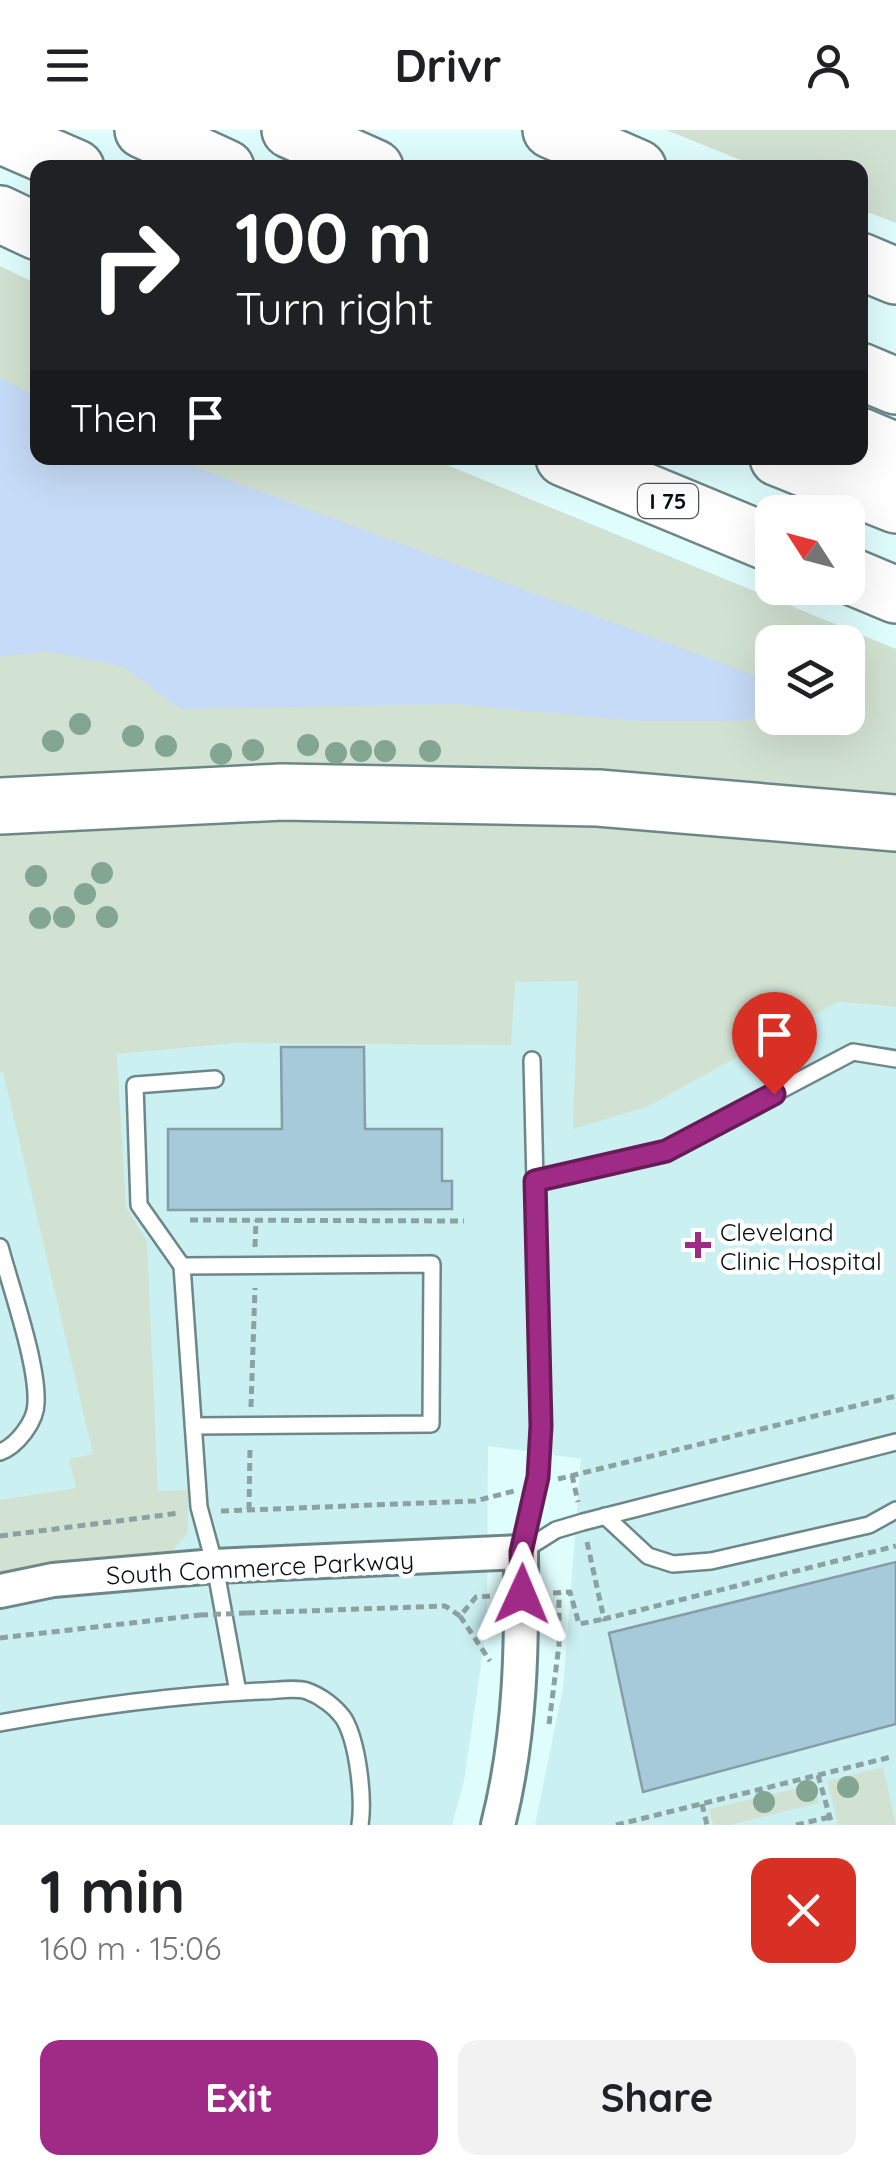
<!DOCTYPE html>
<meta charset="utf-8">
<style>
:root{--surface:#fff;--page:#f2f2f2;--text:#202124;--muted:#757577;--accent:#a02b86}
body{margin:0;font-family:Quicksand,sans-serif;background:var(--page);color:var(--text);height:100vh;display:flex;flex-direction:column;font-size:38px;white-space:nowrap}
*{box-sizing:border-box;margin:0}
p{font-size:32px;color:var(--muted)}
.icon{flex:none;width:55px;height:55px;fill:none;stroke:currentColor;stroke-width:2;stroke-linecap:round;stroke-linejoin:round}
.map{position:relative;height:1695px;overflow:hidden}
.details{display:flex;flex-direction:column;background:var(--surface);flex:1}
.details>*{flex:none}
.top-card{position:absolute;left:30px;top:30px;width:838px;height:305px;border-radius:20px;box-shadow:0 10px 40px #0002;background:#202124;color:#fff;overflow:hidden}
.needle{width:65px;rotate:306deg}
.tools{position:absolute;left:755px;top:365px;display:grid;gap:20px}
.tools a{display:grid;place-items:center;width:110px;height:110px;border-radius:20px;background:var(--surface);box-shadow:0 10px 40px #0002;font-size:50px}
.pin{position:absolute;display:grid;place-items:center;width:85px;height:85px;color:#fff;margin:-102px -42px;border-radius:50% 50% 50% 0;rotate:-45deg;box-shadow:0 0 10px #0007}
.pin .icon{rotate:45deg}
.me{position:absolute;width:110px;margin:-55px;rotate:1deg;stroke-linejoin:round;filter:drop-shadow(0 0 8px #0008)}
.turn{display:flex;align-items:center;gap:35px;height:210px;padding:0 40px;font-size:45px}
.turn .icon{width:130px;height:130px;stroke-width:2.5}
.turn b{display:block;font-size:70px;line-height:85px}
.then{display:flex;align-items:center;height:95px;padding:0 40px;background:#0003;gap:20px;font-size:38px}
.round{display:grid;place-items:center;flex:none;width:105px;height:105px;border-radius:20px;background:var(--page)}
.summary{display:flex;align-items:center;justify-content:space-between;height:170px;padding:0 40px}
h1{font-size:60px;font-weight:700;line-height:75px}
.action{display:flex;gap:20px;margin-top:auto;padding:20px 40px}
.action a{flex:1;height:115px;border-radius:20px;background:var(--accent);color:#fff;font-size:40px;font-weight:700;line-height:115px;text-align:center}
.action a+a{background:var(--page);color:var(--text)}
header{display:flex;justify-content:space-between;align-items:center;height:130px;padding:0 40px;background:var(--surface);font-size:45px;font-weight:700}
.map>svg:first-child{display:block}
.built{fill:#cbf0f2}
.green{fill:#d2e2d2;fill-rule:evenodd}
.water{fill:#c6dbf7}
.building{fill:#a7cadb;stroke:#869da7;stroke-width:2.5}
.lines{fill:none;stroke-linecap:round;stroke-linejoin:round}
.service-casing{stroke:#6d8788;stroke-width:20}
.minor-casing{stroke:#6d8788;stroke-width:38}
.motorway-casing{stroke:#6d8788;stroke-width:60}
.path{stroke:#8ca1a2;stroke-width:5;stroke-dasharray:8 5;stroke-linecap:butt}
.service{stroke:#fff;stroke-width:15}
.minor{stroke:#fff;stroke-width:32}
.motorway{stroke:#fff;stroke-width:55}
.path-bridge{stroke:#8ca1a2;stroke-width:5;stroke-dasharray:8 5;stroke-linecap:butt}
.tree{fill:#83a692}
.route-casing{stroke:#681c57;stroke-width:25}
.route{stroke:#a02b86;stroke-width:18}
.poi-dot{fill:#a02b86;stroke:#fff;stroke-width:4}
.labels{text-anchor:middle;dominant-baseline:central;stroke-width:9;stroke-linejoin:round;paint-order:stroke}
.shield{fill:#fff;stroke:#505657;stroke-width:2.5}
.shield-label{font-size:22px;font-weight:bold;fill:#050e0f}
.poi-label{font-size:25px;fill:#050e0f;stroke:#fff;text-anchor:start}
.street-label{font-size:25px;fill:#050e0f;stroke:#fff}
</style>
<header><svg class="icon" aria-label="menu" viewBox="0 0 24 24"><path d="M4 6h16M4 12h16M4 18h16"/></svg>Drivr<svg class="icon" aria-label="person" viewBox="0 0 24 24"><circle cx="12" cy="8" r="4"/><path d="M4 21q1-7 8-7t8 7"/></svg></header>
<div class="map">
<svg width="896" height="1695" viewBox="0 0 896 1695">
<rect width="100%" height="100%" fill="#e0fdfe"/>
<polygon class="built" points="555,849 896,877 896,1695 535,1695 563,1558 581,1329 488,1316 487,1494 464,1651 452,1695 0,1695 0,886 131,869"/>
<g class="green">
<polygon points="666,0 896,0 896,93 860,79 860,38 758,37"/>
<path d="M 0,136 L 37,154 L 38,328 L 430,328 L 896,519 L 896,678 L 0,658 ZM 772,512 L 848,512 L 848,588 L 772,588 Z"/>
<polygon points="489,677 896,711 896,877 838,872 646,977 573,999 578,851 515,852 511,915 234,913 117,924 126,1077 147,1111 158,1361 188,1360 188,1402 171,1423 0,1444 0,1370 76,1358 69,1329 93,1324 3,942 0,942 0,693"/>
<polygon points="883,1637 896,1695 838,1695 827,1651"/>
<polygon points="815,1654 819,1673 730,1695 713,1695 709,1679"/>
</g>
<polygon class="water" points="0,247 37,267 38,328 171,328 765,549 768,583 743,591 637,591 455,574 180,579 122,536 45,521 0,527"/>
<g class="building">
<polygon points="281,917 364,917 365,999 442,999 442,1051 452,1051 452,1079 168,1080 168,999 282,999"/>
<polygon points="896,1432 896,1594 643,1662 609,1503"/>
</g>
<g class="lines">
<g class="service-casing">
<g id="service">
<polyline points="535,1051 665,1021 853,922 896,929"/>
<path d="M 0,1117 C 11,1158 38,1234 36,1273 C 36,1291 17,1316 0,1322"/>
<polyline points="182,1136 139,1075 135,955 215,949"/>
<polyline points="193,1296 431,1294 432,1134 182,1136 199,1377 215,1436 238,1562"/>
<polyline points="605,1386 648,1426 673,1434 711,1431 869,1395 896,1380"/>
<polyline points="521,1422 538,1347 541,1296 532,930"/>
<polyline points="521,1422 556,1400 583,1392 896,1312"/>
<path d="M 0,1593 C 86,1577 174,1565 261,1561 C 275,1561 295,1557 307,1561 C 321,1566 336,1577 344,1589 C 358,1613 364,1668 360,1695"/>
</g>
</g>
<g class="minor-casing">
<path id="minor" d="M 0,1461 L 53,1450 L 215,1436 L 521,1422 C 522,1515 521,1604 498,1695"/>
</g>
<g class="motorway-casing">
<g id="motorway">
<polyline points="143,0 226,38"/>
<polyline points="290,0 375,38"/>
<polyline points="551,0 638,38"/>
<polyline points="0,5 76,38"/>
<polyline points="0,84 38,102"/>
<polyline points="860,131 896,146"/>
<polyline points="860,241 896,256"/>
<polyline points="860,306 896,321"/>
<polyline points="564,328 772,414"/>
<polyline points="778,328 896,375"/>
<polyline points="848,445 896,465"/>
<polyline points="0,676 282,662 598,668 896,693"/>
</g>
</g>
<g class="path">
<polyline points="190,1090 464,1091"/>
<polyline points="255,1117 256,1090"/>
<polyline points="251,1277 255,1158"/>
<polyline points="572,1345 578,1372"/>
<polyline points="558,1349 896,1266"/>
<polyline points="249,1380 250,1318"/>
<polyline points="221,1381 475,1371 514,1361"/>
<polyline points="0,1406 180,1383"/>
<polyline points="587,1412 604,1489 896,1416"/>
<polyline points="553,1463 570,1462 579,1494 604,1489"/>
<polyline points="247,1483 445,1476 460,1486 476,1467 492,1466"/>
<polyline points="460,1486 490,1531"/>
<polyline points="0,1508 200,1485"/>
<polyline points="549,1594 559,1515 559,1463"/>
<polyline points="818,1645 832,1695"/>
<polyline points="702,1674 707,1695"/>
<polyline points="616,1695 891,1627"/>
<polyline points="796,1695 830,1687"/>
</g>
<use href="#service" class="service"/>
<use href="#minor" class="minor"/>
<use href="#motorway" class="motorway"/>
<polyline class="path-bridge" points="200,1485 247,1483"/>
</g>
<g class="tree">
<circle cx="80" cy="594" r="11"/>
<circle cx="133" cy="606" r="11"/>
<circle cx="53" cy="611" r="11"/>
<circle cx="308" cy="615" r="11"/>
<circle cx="166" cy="616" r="11"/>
<circle cx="253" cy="620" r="11"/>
<circle cx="361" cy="621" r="11"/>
<circle cx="385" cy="621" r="11"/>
<circle cx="430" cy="621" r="11"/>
<circle cx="336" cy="623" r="11"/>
<circle cx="221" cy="624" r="11"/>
<circle cx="102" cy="743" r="11"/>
<circle cx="36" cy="746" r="11"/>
<circle cx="85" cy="764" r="11"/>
<circle cx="64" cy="787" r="11"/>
<circle cx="107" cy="787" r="11"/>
<circle cx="40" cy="788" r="11"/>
<circle cx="848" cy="1657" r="11"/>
<circle cx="807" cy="1661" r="11"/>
<circle cx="764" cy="1672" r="11"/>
</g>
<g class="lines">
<g class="route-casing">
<polyline id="route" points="522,1464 521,1422 538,1347 541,1296 535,1051 666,1021 774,964"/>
</g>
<use href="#route" class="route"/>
</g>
<path class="poi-dot" d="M693 1100h10v10h10v10h-10v10h-10v-10h-10v-10h10z"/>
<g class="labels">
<rect class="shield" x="638" y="354" width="60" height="34" rx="8"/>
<g class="shield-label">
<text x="668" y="371">I 75</text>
</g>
<g class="poi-label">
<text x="720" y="1101">Cleveland<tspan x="720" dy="29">Clinic Hospital</tspan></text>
</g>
<g class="street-label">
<text transform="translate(260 1437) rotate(-3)">South Commerce Parkway</text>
</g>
</g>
</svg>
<div class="tools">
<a><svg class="needle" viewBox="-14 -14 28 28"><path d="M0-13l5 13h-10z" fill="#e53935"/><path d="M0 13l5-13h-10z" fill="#757577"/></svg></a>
<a><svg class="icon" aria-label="layers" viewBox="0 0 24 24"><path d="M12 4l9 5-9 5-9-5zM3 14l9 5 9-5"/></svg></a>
</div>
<div class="pin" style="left:774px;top:964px;background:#d93025"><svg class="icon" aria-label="arrive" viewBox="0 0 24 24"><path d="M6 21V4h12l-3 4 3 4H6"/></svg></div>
<svg class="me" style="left:522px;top:1464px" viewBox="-20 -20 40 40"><path d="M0-17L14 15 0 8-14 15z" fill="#a02b86" stroke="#fff" stroke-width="4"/></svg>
<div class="top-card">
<div class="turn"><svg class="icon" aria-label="right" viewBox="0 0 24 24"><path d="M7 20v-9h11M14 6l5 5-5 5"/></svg><div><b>100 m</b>Turn right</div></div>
<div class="then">Then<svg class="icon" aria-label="arrive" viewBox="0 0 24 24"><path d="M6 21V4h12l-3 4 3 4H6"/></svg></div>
</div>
</div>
<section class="details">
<div class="summary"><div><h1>1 min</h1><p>160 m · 15:06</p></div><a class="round" style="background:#d93025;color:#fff"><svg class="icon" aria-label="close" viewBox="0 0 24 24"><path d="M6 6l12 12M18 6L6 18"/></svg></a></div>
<div class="action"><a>Exit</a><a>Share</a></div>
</section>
